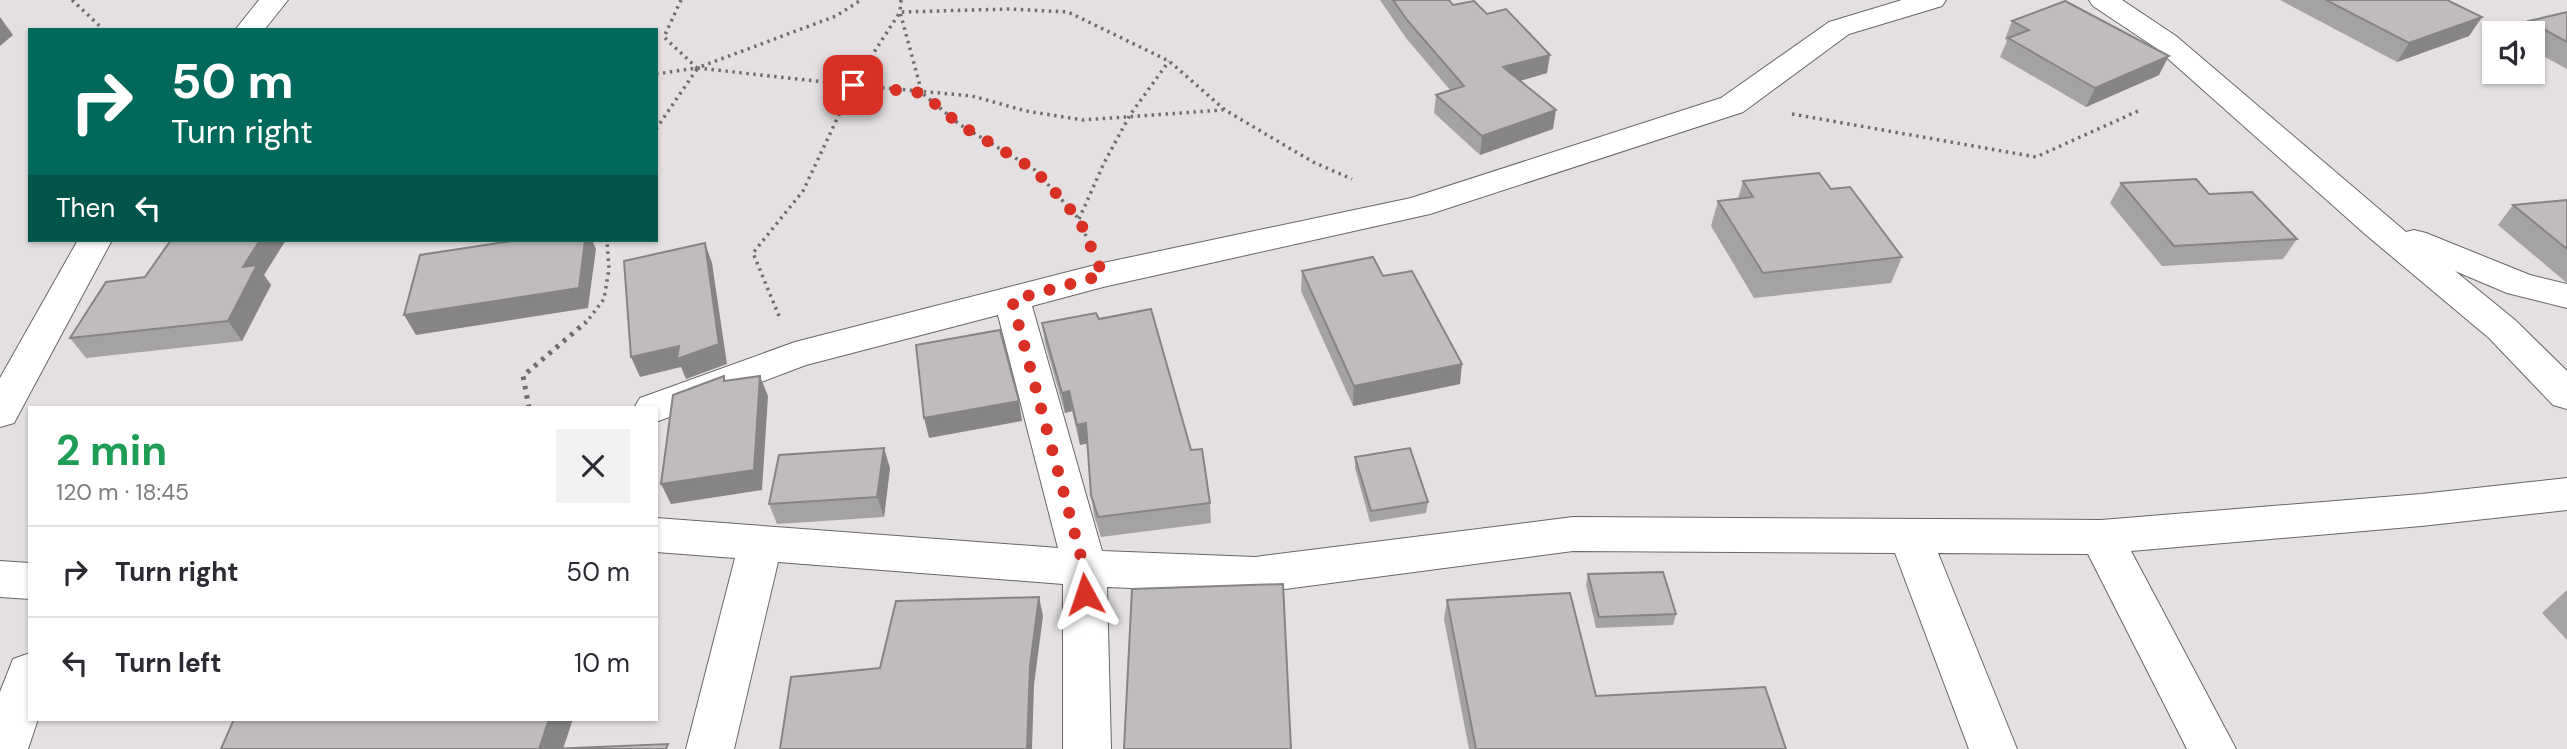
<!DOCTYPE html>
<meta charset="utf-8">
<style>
:root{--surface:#fff;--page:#f2f2f3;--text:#2b2b33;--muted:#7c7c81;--line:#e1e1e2}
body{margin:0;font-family:"DM Sans",sans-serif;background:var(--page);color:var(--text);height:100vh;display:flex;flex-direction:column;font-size:26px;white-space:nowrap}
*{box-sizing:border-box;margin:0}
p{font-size:23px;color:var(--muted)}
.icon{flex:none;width:38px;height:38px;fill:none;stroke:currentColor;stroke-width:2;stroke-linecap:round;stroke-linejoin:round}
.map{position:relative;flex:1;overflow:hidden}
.sheet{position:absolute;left:28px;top:406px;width:630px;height:315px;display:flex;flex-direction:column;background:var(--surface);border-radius:0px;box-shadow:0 2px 5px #0004}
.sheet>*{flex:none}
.banner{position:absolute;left:28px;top:28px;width:630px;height:214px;border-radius:0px;box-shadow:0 2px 5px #0004;background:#00695c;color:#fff;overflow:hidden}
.tools{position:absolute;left:2482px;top:21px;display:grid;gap:14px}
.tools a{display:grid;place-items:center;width:63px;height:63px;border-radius:0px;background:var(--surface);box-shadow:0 2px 5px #0004;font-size:35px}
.pin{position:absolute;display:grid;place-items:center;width:60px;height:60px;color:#fff;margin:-30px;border-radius:14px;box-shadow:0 4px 10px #0006}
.me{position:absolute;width:77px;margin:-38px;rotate:355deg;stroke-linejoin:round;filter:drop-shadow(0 0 5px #0008)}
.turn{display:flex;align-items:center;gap:24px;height:147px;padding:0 28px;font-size:32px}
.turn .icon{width:91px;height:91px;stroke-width:2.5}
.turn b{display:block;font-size:49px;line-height:60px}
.then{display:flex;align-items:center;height:66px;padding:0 28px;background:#0003;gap:14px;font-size:26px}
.round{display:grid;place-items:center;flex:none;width:74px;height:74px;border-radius:0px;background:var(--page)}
.headline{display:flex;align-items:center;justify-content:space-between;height:119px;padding:0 28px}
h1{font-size:42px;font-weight:700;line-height:52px;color:#1e9e55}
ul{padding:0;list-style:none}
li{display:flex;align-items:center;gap:21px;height:91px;padding:0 28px;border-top:2px solid var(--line)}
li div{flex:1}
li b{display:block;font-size:26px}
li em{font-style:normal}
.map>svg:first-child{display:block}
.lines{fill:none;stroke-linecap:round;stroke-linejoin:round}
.street-casing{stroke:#696667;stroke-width:2}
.path-far1{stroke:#706d6e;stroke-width:3.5;stroke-dasharray:2.5 4.5;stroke-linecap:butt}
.path{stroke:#706d6e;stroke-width:5;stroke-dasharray:3.5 6;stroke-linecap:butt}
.street{fill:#fff;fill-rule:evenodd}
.wall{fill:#a5a2a3}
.shaded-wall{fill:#868484}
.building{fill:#c0bcbd;stroke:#868484;stroke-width:2}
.route{stroke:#d93025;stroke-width:12;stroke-dasharray:0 21.6}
</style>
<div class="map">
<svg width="2567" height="749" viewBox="0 0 2567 749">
<rect width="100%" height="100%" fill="#e4e0e2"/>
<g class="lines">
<g class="street-casing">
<g id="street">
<polygon points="259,0 288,0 264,30 235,30"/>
<polygon points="1902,0 1946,0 1942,6 1849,34 1743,112 1430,214 1103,287 1032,306 1102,551 1255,557 1573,517 2101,520 2421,494 2567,478 2567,510 2421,526 2131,551 2236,749 2187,749 2088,554 1938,553 2017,749 1969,749 1895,553 1573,551 1255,593 1107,587 1111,749 1063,749 1063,584 778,562 734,749 686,749 735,558 656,552 656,518 1058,548 998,315 806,365 656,422 656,408 634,408 640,398 795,342 1103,263 1411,198 1721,98 1829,22"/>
<polygon points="2089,0 2122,0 2176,36 2406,232 2414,230 2426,233 2530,275 2567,284 2567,308 2507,293 2455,271 2515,320 2567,371 2567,409 2553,405 2489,338 2365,234 2156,48 2093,6"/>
<polygon points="78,240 112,240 14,423 0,427 0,378"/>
<polygon points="0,561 30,563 30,599 0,597"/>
<polygon points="30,653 30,719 38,719 28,749 0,749 0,692 13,659"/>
</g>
</g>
<g class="path-far1">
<polyline points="72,0 104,30"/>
<polyline points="681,0 664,37 697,68 836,16 861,0"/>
<polyline points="901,0 900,12 922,93 959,124 1035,170 1079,219 1086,236"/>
<polyline points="656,74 697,68 853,85 900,12 1010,9 1068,12 1169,61 1225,110 1313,162 1352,179"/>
<polyline points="1792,114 2036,157 2138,111"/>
<polyline points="656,129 697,69"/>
<polyline points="1079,219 1104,163 1130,115 1169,61"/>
<polyline points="779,316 753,253 803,191 853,85 972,96 1026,111 1083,120 1223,110"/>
<polyline points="585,324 604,299 609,269 607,240"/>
</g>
<polyline class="path" points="529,408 523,376 586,322"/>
<use href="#street" class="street"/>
</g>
<g class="wall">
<polygon points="1380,0 1449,0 1453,5 1547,73 1520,81 1553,129 1480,155 1434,113 1436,95 1450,90 1406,38"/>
<polygon points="2280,0 2447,0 2482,17 2469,36 2397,62"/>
<polygon points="2567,12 2567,69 2532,50 2532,33 2520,33 2529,21"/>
<polygon points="2012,21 2159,75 2086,107 2000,57 2007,41 2005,39"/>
<polygon points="1743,181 1831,189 1902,257 1891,283 1754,298 1711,226 1718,201 1738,199"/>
<polygon points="2121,183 2209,194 2297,239 2283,259 2162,266 2110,203"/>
<polygon points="2567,200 2567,283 2498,225 2513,205"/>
<polygon points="1302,271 1383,276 1460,384 1353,406 1301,291"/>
<polygon points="264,275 271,285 242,341 86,358 70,338"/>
<polygon points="1099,319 1191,450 1210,503 1211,523 1101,537 1094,515 1091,495 1088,443 1080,445 1072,411 1065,413 1045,343 1042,323"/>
<polygon points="1355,457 1428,502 1426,513 1370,522 1355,468"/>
<polygon points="890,468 884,517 777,524 769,504"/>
<polygon points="1588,574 1676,614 1673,625 1596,628 1586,585"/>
<polygon points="2567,590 2567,640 2542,613"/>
<polygon points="1447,600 1596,696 1786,749 1469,749 1444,619"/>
</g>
<g class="shaded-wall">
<polygon points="0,17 13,35 0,46"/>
<polygon points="2482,17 2469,36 2397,62 2409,43"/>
<polygon points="1550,55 1547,73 1501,86 1503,67"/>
<polygon points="2169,56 2159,75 2086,107 2095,88"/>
<polygon points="1556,110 1553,129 1480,155 1482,136"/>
<polygon points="260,240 286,240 264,275 271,285 242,341 228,321 243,267"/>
<polygon points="585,240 592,240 596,249 588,308 416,335 404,315"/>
<polygon points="705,243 712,263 727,364 686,379 681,367 640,377 631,357 679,346"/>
<polygon points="1462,364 1460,384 1353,406 1354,386"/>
<polygon points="760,376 768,396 762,490 671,504 661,484"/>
<polygon points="1069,391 1072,411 1065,413 1062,393"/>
<polygon points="1019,401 1022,421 929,438 924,418"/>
<polygon points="1086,423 1089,443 1080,445 1077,425"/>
<polygon points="884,448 890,468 884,517 877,497"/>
<polygon points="1039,597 1043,616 1034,685 1032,749 1027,749 1030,666"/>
<polygon points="549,719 573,719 563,749 539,749"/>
</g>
<g class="building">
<polygon points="1393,0 1449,0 1453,5 1474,1 1487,14 1506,9 1550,55 1503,67 1556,110 1482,136 1436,95 1464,86 1407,20"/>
<polygon points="2326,0 2447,0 2482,17 2409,43"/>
<polygon points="2065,1 2169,56 2095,88 2008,38 2029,30 2012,21"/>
<polygon points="2567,12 2567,42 2529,21"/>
<polygon points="1819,173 1831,189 1850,187 1902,257 1763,273 1718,201 1753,197 1743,181"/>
<polygon points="2196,179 2209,194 2252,192 2297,239 2174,246 2121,183"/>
<polygon points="2567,200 2567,249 2513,205"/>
<polygon points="171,240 260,240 243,267 257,265 228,321 70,338 106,282 145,277"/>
<polygon points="518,240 585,240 579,288 404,315 420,255"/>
<polygon points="705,243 719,344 677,359 679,346 631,357 624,261"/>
<polygon points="1373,257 1383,276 1412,271 1462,364 1354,386 1302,271"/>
<polygon points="1151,309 1191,450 1202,449 1210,503 1098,517 1091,495 1086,423 1077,425 1069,391 1062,393 1042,323 1096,313 1099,319"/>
<polygon points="1000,330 1019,401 924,418 916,345"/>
<polygon points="724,376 724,381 760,376 754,470 661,484 673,395"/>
<polygon points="884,448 877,497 769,504 779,455"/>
<polygon points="1410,448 1428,502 1371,511 1355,457"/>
<polygon points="1663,572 1676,614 1599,617 1588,574"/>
<polygon points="1283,584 1291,749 1124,749 1132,589"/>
<polygon points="1570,593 1596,696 1765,687 1786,749 1476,749 1447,600"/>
<polygon points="1039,597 1030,666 1027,749 780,749 791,677 880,668 896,601"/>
<polygon points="234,719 549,719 539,749 221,749"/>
<polygon points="668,744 666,749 550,749"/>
</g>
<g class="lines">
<polyline class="route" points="853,85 922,93 959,124 1035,170 1079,219 1103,275 1012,300 1084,568 1085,594"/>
</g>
</svg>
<div class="tools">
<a><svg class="icon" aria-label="sound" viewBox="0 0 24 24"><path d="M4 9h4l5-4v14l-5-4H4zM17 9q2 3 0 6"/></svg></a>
</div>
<div class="pin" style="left:853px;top:85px;background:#d93025"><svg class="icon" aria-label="arrive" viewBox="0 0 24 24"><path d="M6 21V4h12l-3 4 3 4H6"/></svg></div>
<svg class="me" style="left:1085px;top:594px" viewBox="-20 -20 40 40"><path d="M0-17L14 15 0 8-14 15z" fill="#d93025" stroke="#fff" stroke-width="4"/></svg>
<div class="banner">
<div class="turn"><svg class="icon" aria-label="right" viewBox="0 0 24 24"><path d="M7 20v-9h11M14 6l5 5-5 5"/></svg><div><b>50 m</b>Turn right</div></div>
<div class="then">Then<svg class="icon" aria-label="left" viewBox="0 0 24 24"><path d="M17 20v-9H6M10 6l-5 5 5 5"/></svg></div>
</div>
<section class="sheet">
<div class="headline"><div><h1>2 min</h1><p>120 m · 18:45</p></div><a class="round"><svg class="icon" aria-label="close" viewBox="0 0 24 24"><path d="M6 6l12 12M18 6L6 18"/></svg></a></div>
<ul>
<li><svg class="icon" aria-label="right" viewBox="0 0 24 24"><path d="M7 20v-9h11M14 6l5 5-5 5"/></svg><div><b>Turn right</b></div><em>50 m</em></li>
<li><svg class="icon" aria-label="left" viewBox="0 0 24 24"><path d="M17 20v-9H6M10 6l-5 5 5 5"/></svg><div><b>Turn left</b></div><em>10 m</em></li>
</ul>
</section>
</div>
